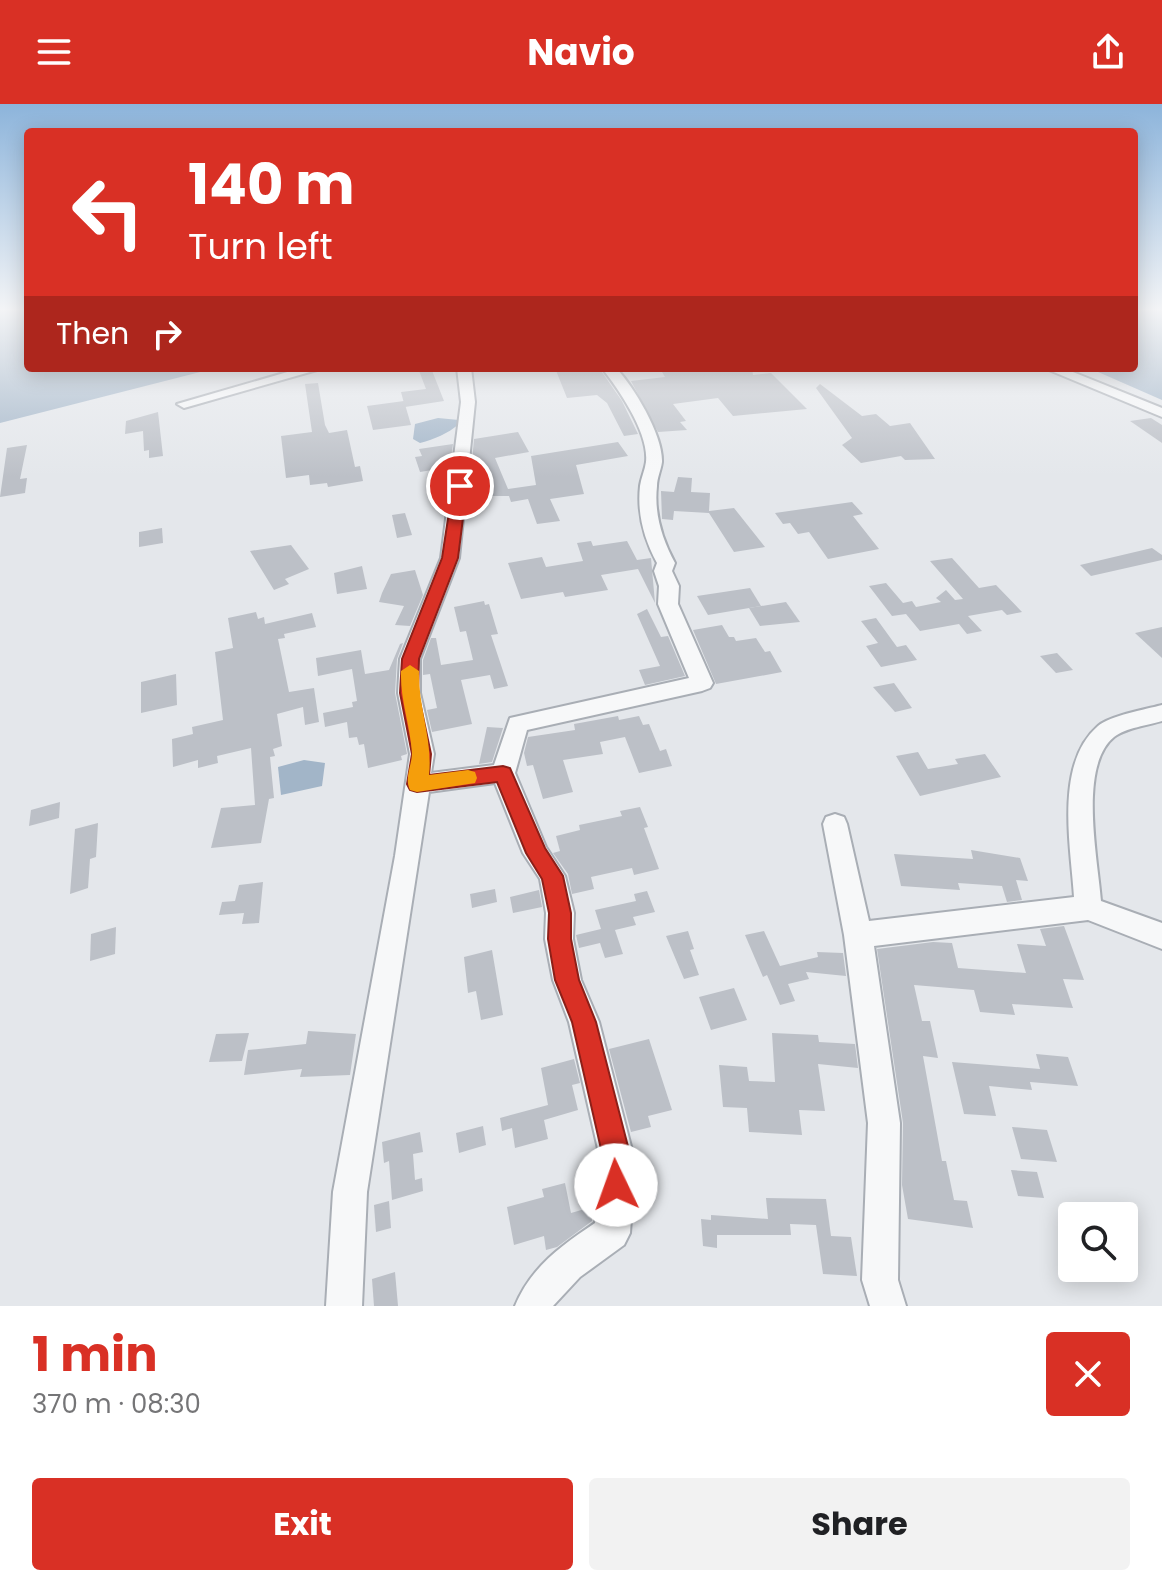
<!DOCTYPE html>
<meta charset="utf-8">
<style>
:root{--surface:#fff;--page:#f2f2f2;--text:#202124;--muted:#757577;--accent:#d93025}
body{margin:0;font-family:Poppins,sans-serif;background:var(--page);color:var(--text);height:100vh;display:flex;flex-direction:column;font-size:30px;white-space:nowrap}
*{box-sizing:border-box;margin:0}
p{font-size:26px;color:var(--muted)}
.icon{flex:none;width:44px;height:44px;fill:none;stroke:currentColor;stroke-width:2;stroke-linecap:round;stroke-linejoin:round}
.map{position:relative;height:1202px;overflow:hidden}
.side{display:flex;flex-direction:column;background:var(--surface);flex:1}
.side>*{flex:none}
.banner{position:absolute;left:24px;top:24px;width:1114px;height:244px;border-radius:8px;box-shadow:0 4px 20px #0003;background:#d93025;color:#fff;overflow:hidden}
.fabs{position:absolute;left:1058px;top:1098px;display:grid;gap:16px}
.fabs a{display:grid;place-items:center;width:80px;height:80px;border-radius:8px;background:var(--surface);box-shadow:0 4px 20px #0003;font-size:40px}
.pin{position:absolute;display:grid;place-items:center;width:68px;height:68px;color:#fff;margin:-34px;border:4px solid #fff;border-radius:50%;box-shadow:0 2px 8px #0007}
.me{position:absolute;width:88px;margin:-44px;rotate:357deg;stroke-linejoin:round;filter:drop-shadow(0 0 6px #0008)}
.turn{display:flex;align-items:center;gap:28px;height:168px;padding:0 32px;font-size:36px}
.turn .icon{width:104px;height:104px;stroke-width:2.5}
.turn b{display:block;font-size:56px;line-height:68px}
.then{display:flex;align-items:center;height:76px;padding:0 32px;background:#0003;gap:16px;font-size:30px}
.round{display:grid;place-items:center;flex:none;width:84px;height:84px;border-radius:8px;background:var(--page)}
.head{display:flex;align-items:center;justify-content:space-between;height:136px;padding:0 32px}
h1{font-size:48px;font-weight:700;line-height:60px;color:var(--accent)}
.primary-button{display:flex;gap:16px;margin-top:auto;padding:16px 32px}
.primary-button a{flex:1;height:92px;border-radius:8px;background:var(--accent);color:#fff;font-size:32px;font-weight:700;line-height:92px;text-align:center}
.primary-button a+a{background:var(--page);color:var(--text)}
header{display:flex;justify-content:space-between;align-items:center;height:104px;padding:0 32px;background:var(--accent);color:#fff;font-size:36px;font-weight:700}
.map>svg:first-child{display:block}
.water{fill:#a2b5c8}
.building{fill:#bcc0c7}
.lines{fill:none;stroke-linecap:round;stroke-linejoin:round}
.minor-casing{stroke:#a9aeb5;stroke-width:4}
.minor{fill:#f7f8f9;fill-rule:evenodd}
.route{fill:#d93025;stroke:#8d1f18;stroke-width:2}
.slow{fill:#f59e0b}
</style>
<header><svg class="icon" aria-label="menu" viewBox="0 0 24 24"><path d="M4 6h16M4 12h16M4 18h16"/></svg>Navio<svg class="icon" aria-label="share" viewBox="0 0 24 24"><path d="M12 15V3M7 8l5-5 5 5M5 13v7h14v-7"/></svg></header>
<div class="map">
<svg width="1162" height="1202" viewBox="0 0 1162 1202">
<rect width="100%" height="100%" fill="#e4e7eb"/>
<g class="water">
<polygon points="0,204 28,204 28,264 216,264 0,319"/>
<polygon points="1134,204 1162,204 1162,296 1089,264 1134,264"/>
<path d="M 438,314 L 459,316 L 459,320 C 447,330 435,335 420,339 L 413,335 L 415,320 Z"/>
<polygon points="304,656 325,659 322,682 281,691 278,663"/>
</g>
<g class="building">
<polygon points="418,264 431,264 444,297 405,303 401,288 426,285"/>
<polygon points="555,264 599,264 622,297 638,330 624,332 607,299 597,291 567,294"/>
<polygon points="674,264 752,264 753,271 771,269 807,305 733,312 718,294 673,300 686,317 680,318 687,326 658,328 631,277 665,273 662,268 676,267"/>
<polygon points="318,279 325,321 329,329 347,326 355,363 360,362 363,377 328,383 327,379 310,381 309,371 286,374 281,332 312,328 305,280"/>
<polygon points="820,280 862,312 876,310 890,322 910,319 935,355 905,356 901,352 861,359 842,341 852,334 816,284"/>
<polygon points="404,297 411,321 373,326 367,302"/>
<polygon points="158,308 163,352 149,354 149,346 144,347 143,327 125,330 126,317"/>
<polygon points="1151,314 1162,321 1162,339 1130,317"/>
<polygon points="518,328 529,348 495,354 508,385 536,381 531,352 618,338 628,352 576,361 584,390 550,395 560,417 537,420 528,395 511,398 509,392 478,392 475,380 470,380 474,335"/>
<polygon points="453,340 447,381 443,381 444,364 420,368 415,353 422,352 419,345"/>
<polygon points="27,341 20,375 27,374 25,389 0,393 7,344"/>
<polygon points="678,373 692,374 691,388 710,389 709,407 734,404 765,443 734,448 709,409 674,407 673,416 662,415 661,387 674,388"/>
<polygon points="852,398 863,410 853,412 879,445 828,455 809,428 798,430 790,419 783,420 775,409"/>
<polygon points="405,409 412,431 397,434 392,411"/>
<polygon points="162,424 163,439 139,443 139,428"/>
<polygon points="591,437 593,442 627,437 637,456 651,454 655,499 638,465 601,471 608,486 565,493 563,488 521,495 508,459 542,453 546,463 583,457 577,439"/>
<polygon points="291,441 309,465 285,475 289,480 274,486 250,447"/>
<polygon points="1152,444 1162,451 1162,456 1091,472 1080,461"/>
<polygon points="952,454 979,484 996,481 1022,508 1007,511 1002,506 968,512 982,527 967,530 959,520 920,527 906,510 892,512 869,482 886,479 903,499 912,497 916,503 941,498 936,494 946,486 955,496 963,495 930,457"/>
<polygon points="362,462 367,485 337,490 334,469"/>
<polygon points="415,466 423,491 410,522 395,521 404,502 379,498 382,489 391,470"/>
<polygon points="750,484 761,502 708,511 697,492"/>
<polygon points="484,497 485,501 489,500 498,530 491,531 508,582 494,585 490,571 461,576 472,620 432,628 427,606 437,604 430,570 423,571 423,556 431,534 436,534 441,561 473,556 466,527 460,528 454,503"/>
<polygon points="786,498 800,518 760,522 749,504"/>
<polygon points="647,505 661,533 668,532 685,572 645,581 639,566 660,562 637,510"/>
<polygon points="256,508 258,515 264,513 265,520 312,509 316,523 284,530 285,534 278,535 289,588 314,584 319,618 305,621 303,603 277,610 282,642 273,645 275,652 270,653 274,694 269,695 261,739 211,744 221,704 255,701 251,644 217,652 218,659 198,664 198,656 173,663 172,635 193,630 192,623 223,616 215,548 233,544 228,514"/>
<polygon points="876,514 897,543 906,541 917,556 881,563 866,542 878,539 861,517"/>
<polygon points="722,521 729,533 734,533 736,537 756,534 765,548 770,547 782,568 716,580 693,526"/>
<polygon points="1162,523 1162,554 1135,529"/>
<polygon points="403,539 397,555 395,589 407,650 401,652 402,656 368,664 364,640 359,641 357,633 349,634 347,618 325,623 323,609 353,603 352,598 357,597 352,565 318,572 316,554 361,546 365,570 389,566 400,540"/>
<polygon points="1057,549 1073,566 1056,569 1040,552"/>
<polygon points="176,570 177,601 141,609 141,578"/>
<polygon points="894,579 912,604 895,608 873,583"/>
<polygon points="618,612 619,616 639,612 643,621 649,620 660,647 666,645 672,662 639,669 625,633 600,638 603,650 563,656 573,688 543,695 533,661 527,662 524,649 528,633 575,626 574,620"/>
<polygon points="487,623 503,624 492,658 479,660"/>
<polygon points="918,648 928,665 958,660 955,655 985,650 1001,673 920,692 896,652"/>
<polygon points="60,698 59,714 29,722 31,706"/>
<polygon points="640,703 648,723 644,724 659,765 634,771 632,764 591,773 594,785 572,790 568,770 553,749 560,747 556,732 580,726 579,721 622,712 620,707"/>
<polygon points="98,719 96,753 90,755 88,784 70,790 75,725"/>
<polygon points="971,746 1020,754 1028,777 1016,776 1022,796 1007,798 1002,782 958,779 960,786 901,782 894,750 973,755"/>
<polygon points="263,778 259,819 242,820 244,809 219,811 222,798 235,797 239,781"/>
<polygon points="495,785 497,798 472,804 470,790"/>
<polygon points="539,786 542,803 513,809 510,793"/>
<polygon points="647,787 655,808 633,813 636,821 615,826 623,850 605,854 600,839 579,844 576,831 601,825 595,806 636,797 634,790"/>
<polygon points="1064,822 1084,876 1063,875 1073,904 1012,900 1015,911 980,908 974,886 914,881 922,917 930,917 938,954 923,952 942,1057 946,1057 954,1096 967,1097 973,1124 908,1115 902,1081 903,1019 877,845 933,838 952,839 958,864 1026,869 1017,840 1046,842 1040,825"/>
<polygon points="116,823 115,850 90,857 91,830"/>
<polygon points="688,827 694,845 690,846 699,871 684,875 666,832"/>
<polygon points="764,827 780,862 818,853 817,848 843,849 846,872 806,868 809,875 788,880 795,897 780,901 767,871 763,873 745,831"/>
<polygon points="492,846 503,911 481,916 476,887 468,889 464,853"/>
<polygon points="734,884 747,916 711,926 699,893"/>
<polygon points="308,927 356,930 350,971 300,973 302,965 244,971 248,946 306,940"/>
<polygon points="249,929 242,957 209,958 216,930"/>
<polygon points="772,929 818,931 819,938 855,940 858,964 818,960 825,1007 799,1006 802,1031 749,1028 747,1004 723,1003 719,961 747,963 749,977 775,978"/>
<polygon points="649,935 672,1006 648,1012 651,1023 631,1028 609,945"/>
<polygon points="1036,950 1068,953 1078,982 1030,978 1032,986 989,982 996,1012 964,1010 952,958 1040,965"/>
<polygon points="574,955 580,979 572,981 578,1006 544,1016 548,1035 515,1044 512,1024 502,1027 500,1014 548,1001 541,964"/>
<polygon points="483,1022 486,1041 459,1049 456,1029"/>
<polygon points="1012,1023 1047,1026 1057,1058 1021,1055"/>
<polygon points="420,1028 423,1048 413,1050 415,1076 422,1074 423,1087 392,1096 389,1057 384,1059 382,1038"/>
<polygon points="1011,1066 1037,1068 1044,1094 1018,1092"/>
<polygon points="565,1079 571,1109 592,1103 592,1117 557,1143 546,1146 544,1132 514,1141 507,1103 544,1093 542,1085"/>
<polygon points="766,1094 826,1095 831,1132 851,1133 857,1172 823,1170 816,1121 790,1120 791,1131 717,1131 717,1144 703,1142 701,1115 711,1116 711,1111 768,1115"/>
<polygon points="389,1097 391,1124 376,1128 374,1101"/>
<polygon points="395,1168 398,1202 374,1202 372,1175"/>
</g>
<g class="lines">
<g class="minor-casing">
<g id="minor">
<polygon points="301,264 324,264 184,304 177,300"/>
<path d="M 457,264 L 471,264 L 475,298 L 459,454 L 420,555 L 420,589 L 434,650 L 431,669 L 494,661 L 510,614 L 689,574 L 658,500 L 659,482 L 654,467 L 657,459 C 644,435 637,410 640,382 C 641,374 645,366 646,358 C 649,329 619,286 602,264 L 616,264 C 634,283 663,331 662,358 C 661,366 657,374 657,382 C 654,410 662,435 675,459 L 672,467 L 679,482 L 678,500 L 713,579 L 710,584 L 702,587 L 527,626 L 515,669 L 546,743 L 565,772 L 574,809 L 573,835 L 581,876 L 599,918 L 635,1058 L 630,1129 L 624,1141 L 580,1173 L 553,1202 L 515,1202 C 531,1163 561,1142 595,1119 L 601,1058 L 569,918 L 553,876 L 545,835 L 546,809 L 540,775 L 523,749 L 495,679 L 429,688 L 367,1088 L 362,1202 L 326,1202 L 333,1088 L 395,752 L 410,650 L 398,589 L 400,555 L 441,454 L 461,298 Z"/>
<polygon points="1044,264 1063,264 1162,304 1162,313"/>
<path d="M 1162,601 L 1162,617 C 1149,621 1125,624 1114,633 C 1078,662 1098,756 1101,797 L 1162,819 L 1162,845 L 1088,816 L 874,842 L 900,1019 L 898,1176 L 906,1202 L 870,1202 L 862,1176 L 868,1019 L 844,831 L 823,720 L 826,713 L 835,710 L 844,713 L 847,720 L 869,817 L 1074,793 C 1071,743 1054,660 1098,622 C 1109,612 1147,605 1162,601 Z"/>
</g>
</g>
<use href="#minor" class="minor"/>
</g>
<linearGradient id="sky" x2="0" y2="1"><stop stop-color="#8cb4db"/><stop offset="0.55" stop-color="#f3f4f6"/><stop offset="1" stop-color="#f3f4f6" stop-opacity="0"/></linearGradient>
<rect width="1162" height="373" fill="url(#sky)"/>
<polygon class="route" points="460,378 467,382 458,454 419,555 418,589 431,650 429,671 503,662 510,664 545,744 563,772 571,809 571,835 579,876 596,918 632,1058 630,1081 626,1091 616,1095 606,1091 602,1081 604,1058 572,918 555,876 548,835 549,809 542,775 526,749 497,678 417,688 410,686 407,680 412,650 400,589 402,555 442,454 453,382"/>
<path class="slow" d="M 410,561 L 419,567 C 418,603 433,636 429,671 L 468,666 L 475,668 L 477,674 L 475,679 L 417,688 L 410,686 C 404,674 412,661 412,649 C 410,620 400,596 401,567 Z"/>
</svg>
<div class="fabs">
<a><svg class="icon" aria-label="search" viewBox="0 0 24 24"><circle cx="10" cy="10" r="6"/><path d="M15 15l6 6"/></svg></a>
</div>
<div class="pin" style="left:460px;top:382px;background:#d93025"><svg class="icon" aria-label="arrive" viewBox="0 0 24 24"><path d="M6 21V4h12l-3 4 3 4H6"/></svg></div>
<svg class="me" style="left:616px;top:1081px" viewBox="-20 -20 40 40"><circle r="19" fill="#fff"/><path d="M0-13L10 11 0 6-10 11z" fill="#d93025"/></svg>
<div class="banner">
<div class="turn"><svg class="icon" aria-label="left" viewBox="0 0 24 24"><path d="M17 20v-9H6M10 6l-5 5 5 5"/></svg><div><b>140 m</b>Turn left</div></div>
<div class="then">Then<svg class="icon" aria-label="right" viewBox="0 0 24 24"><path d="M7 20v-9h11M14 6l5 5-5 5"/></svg></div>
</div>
</div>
<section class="side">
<div class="head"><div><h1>1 min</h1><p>370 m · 08:30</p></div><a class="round" style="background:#d93025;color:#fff"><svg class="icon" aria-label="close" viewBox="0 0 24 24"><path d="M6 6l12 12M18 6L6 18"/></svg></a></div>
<div class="primary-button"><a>Exit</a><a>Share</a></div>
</section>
